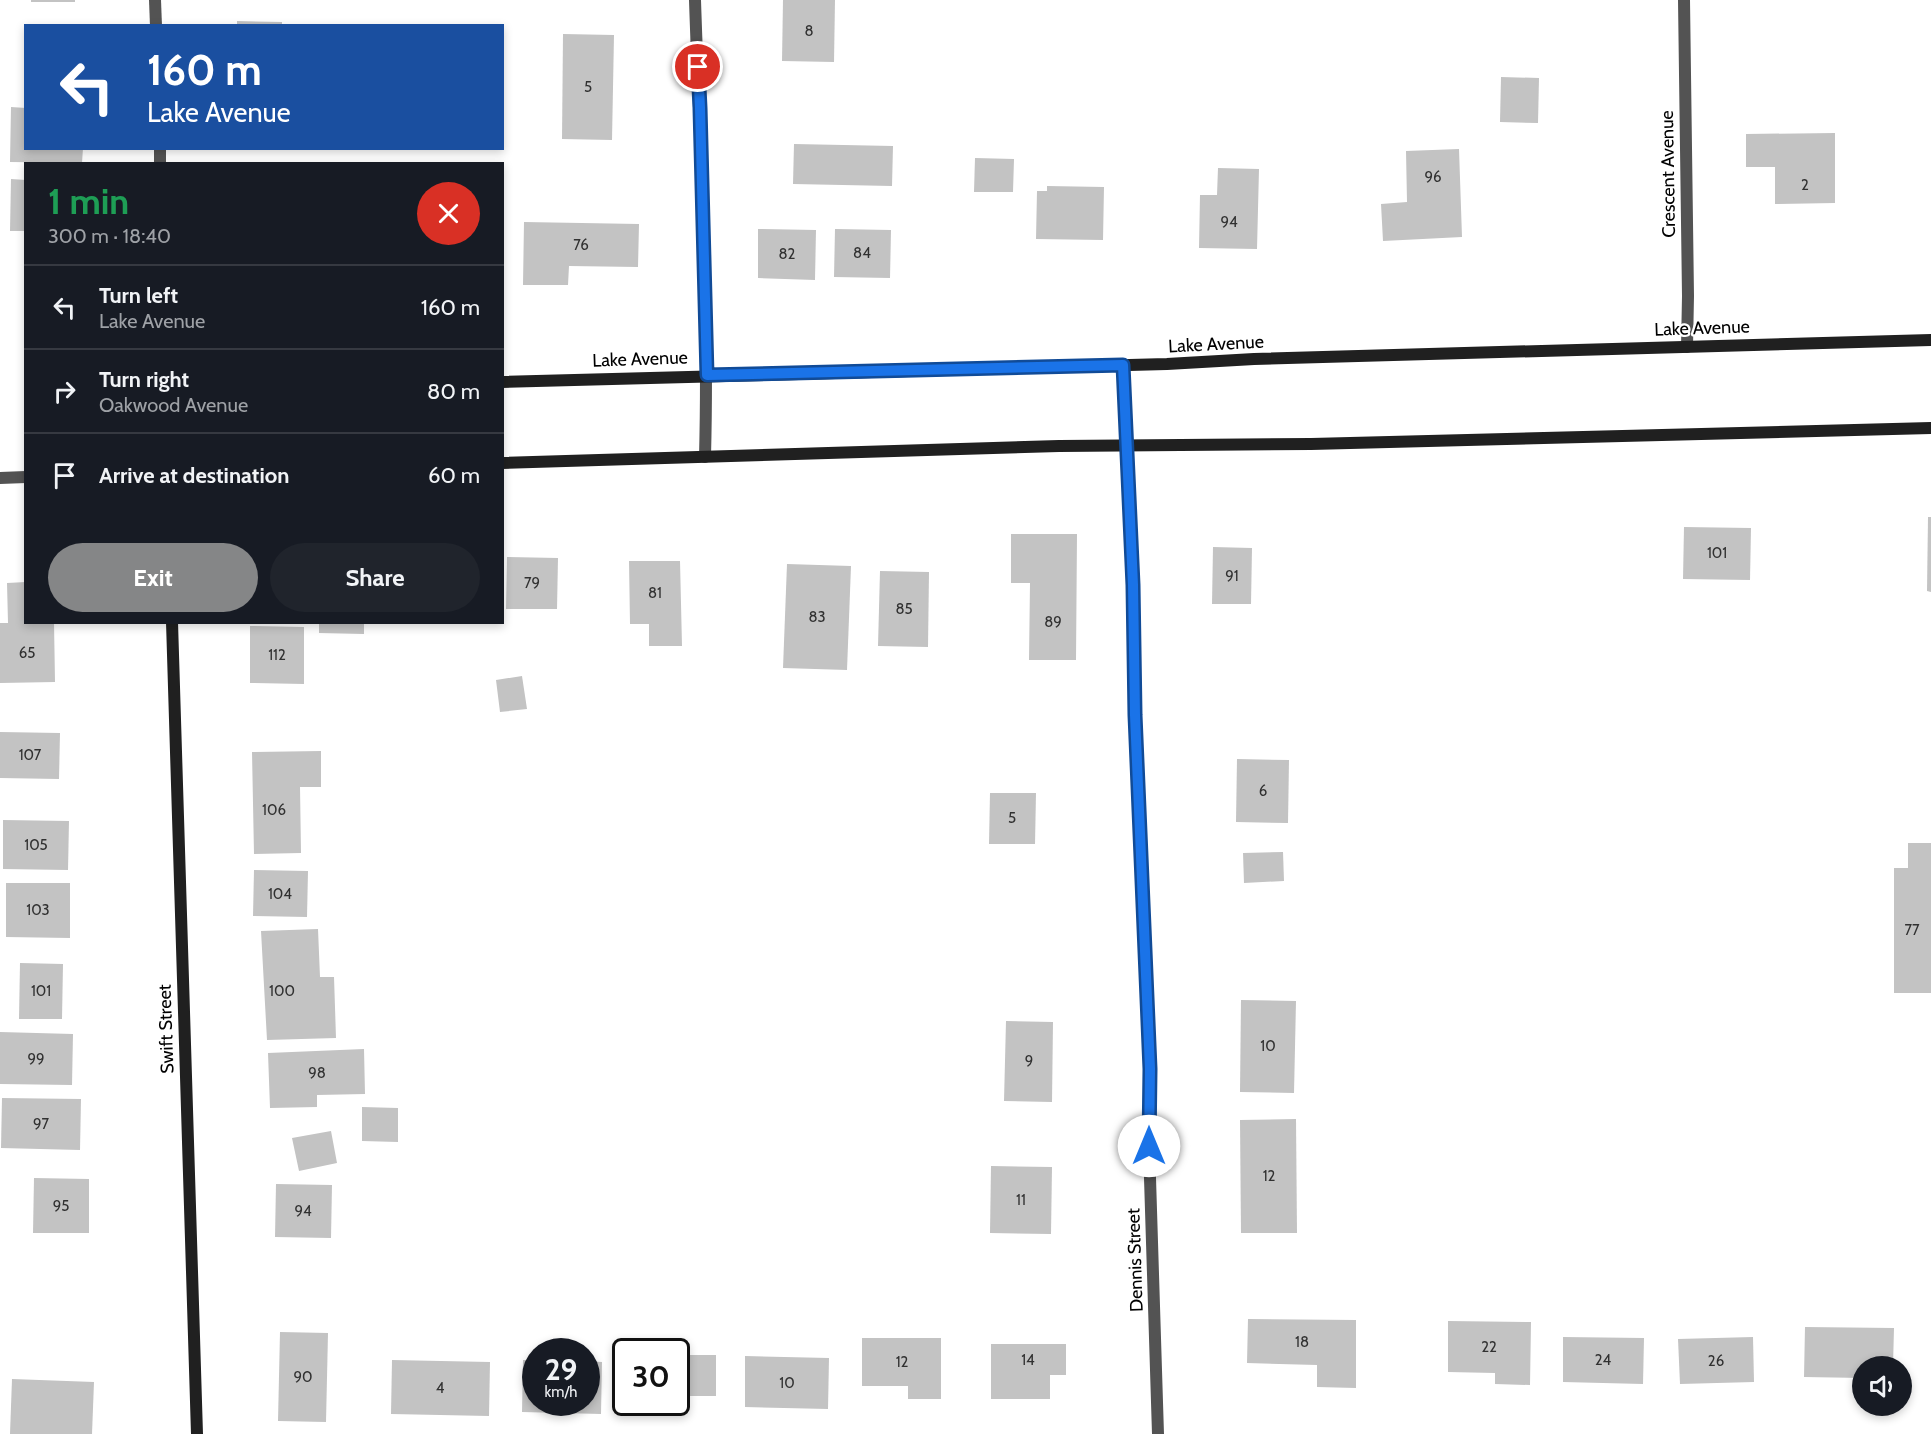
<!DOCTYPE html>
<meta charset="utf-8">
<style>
:root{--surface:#171b24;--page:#20242c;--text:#f1f3f6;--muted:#9ea1a6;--line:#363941;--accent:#858687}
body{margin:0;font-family:Cabin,sans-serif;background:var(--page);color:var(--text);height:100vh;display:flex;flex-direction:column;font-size:22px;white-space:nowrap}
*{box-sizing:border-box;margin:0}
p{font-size:20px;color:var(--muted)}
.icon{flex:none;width:33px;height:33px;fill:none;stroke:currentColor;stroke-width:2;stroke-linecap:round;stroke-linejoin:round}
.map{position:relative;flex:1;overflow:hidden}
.sheet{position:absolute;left:24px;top:162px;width:480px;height:462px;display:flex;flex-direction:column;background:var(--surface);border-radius:0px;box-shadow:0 3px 9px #0003}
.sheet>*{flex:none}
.hud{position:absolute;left:24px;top:24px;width:480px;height:126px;border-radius:0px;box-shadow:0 3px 9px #0003;background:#1a4fa0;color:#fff;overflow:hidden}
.controls{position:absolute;left:1852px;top:1356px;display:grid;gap:12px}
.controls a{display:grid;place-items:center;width:60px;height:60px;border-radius:50%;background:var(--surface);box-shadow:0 3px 9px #0003;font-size:30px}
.speed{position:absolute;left:522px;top:1338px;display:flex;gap:12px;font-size:30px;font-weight:700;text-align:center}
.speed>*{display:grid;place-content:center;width:78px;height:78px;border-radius:50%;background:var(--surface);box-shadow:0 3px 9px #0003;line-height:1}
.speed small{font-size:15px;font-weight:400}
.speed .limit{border:3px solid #111;border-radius:9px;background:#fff;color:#111}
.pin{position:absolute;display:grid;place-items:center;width:51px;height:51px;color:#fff;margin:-26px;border:3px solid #fff;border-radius:50%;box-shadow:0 2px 6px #0007}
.me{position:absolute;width:66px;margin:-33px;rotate:0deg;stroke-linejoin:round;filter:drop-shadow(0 0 4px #0008)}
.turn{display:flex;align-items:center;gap:21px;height:126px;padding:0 24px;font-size:27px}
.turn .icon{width:78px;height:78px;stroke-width:2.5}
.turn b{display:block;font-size:42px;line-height:51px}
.round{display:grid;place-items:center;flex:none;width:63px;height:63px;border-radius:32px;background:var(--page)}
.head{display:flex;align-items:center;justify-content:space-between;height:102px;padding:0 24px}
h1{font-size:36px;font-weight:700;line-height:45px;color:#1e9e55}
.cta{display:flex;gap:12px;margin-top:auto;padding:12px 24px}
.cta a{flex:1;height:69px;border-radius:36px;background:var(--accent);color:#fff;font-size:24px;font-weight:700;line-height:69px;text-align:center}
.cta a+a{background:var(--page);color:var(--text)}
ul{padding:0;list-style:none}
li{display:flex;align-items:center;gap:18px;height:84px;padding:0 24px;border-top:2px solid var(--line)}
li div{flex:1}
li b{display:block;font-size:22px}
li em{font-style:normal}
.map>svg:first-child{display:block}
.building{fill:#c3c3c3}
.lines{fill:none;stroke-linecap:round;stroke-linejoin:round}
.minor{stroke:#535353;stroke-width:12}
.tertiary{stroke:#535353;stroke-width:12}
.secondary{stroke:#202020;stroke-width:12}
.route-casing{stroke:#114b97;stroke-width:15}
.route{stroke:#1a73e8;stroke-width:10}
.labels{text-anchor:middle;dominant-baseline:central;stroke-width:4.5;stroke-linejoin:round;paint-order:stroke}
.number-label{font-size:15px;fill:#313131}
.street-label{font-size:18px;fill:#000;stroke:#fff}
</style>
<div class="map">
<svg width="1931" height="1434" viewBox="0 0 1931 1434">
<rect width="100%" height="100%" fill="#fff"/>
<g class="building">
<rect x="31" y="0" width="44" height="2"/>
<polygon points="783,0 835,0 834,62 782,61"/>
<polygon points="237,21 282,22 282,26 237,26"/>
<polygon points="563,34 614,35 612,140 562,139"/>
<polygon points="1501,77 1539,78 1538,123 1500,122"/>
<polygon points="11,107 26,108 26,148 83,148 82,163 10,162"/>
<polygon points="1835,133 1835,203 1775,204 1775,167 1746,167 1746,134"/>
<polygon points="794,144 893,146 892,186 793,184"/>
<polygon points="1459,149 1462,237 1383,241 1381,204 1407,202 1406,151"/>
<polygon points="975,158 1014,159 1013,192 974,192"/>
<polygon points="1218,168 1259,169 1257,249 1199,248 1200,195 1217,195"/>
<polygon points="11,179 26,180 26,231 10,231"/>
<polygon points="1047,186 1104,187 1103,240 1036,239 1037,191 1047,191"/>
<polygon points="524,222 639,224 638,267 569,266 568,285 523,285"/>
<polygon points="758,229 816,230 815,280 758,278"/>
<polygon points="835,229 891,230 890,278 834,277"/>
<polygon points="1928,517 1931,517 1931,592 1927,591"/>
<polygon points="1684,527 1751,528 1750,580 1683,579"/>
<polygon points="1011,534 1077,534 1076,660 1029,660 1030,583 1011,583"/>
<polygon points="1213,547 1252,548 1251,604 1212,604"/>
<polygon points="507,557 558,558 557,609 506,609"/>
<polygon points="629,561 680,561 682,646 649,646 649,624 630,624"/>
<polygon points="787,564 851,566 847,670 783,668"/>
<polygon points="880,571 929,572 928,647 878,646"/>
<polygon points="26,582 26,622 54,622 55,682 0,683 0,623 8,623 7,583"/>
<polygon points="319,622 364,622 364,634 319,633"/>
<polygon points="250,626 304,627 304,684 250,683"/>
<polygon points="522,676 527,709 500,712 496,680"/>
<polygon points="0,732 60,733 59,779 0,778"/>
<polygon points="321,751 321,787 300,787 301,853 254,854 252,752"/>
<polygon points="1237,759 1289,760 1288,823 1236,822"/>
<polygon points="990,793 1036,793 1035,844 989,844"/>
<polygon points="3,820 69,821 68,870 3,869"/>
<polygon points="1908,843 1931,843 1931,993 1894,993 1894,868 1908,868"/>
<polygon points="1283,852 1284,881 1244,883 1243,853"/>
<polygon points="254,870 308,871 307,917 253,916"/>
<polygon points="6,883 70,883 70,938 6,937"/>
<polygon points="318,929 320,977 334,977 336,1038 267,1040 261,931"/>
<polygon points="20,963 63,964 62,1019 19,1019"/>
<polygon points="1241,1000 1296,1001 1294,1093 1240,1092"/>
<polygon points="1006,1021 1053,1022 1052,1102 1004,1101"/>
<polygon points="0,1032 73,1034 72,1085 0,1084"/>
<polygon points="364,1049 365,1094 317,1095 317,1107 270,1108 268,1053"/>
<polygon points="2,1098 81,1099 80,1150 1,1148"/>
<polygon points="362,1107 398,1108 398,1142 362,1141"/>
<polygon points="1296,1119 1297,1233 1241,1233 1240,1120"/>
<polygon points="331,1131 337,1163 299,1171 292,1138"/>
<polygon points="991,1166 1052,1167 1051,1234 990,1233"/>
<polygon points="34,1178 89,1179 89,1233 33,1233"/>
<polygon points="276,1184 332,1185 331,1238 275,1237"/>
<polygon points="1248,1319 1356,1320 1356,1388 1317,1387 1317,1365 1247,1363"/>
<polygon points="1448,1321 1531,1322 1530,1385 1495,1384 1495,1373 1448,1372"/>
<polygon points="1805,1327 1894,1328 1893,1366 1863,1366 1863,1378 1804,1377"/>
<polygon points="280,1332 328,1333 326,1422 278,1421"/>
<polygon points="1563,1337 1644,1338 1643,1384 1563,1382"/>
<polygon points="1753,1337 1754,1382 1680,1384 1678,1339"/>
<polygon points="862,1338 941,1338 941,1399 908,1399 908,1386 862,1386"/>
<polygon points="991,1344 1066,1344 1066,1375 1050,1375 1050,1399 991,1399"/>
<rect x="676" y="1355" width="40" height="41"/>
<polygon points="745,1356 829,1358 828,1409 745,1407"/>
<polygon points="392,1360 490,1362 489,1416 391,1414"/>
<polygon points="523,1360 536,1360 536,1402 586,1402 586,1361 602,1362 601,1414 522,1412"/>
<polygon points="12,1379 94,1382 92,1434 10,1434"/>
<rect x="632" y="1402" width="36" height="7"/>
</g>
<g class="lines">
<g class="minor">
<polyline points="155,0 156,26"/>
<path d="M 695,0 C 700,152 709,304 705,457"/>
<polyline points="1684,0 1688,296 1687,347"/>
<polyline points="160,148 160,164"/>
<polyline points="1123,365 1133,585 1135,715 1150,1069 1149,1146 1158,1434"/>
</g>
<polyline class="tertiary" points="0,478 26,477"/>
<g class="secondary">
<polyline points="502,382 1167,364 1254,359 1931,340"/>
<polyline points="502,463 1059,446 1311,444 1931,428"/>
<polyline points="172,622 197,1434"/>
</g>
</g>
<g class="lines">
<g class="route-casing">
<polyline id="route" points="698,67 700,108 707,375 1123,365 1133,585 1135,715 1150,1069 1149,1146"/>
</g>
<use href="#route" class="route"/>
</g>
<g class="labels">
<g class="number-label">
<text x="809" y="31">8</text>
<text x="588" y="87">5</text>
<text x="1433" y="177">96</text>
<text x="1805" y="185">2</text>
<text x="1229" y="222">94</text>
<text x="581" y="245">76</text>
<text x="862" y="253">84</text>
<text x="787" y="254">82</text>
<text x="1717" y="553">101</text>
<text x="1232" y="576">91</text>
<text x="532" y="583">79</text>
<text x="655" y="593">81</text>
<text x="904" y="609">85</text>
<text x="817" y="617">83</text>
<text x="1053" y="622">89</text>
<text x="27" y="653">65</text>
<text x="277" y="655">112</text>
<text x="30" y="755">107</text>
<text x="1263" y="791">6</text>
<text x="274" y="810">106</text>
<text x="1012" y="818">5</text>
<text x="36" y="845">105</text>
<text x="280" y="894">104</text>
<text x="38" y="910">103</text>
<text x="1912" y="930">77</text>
<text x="41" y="991">101</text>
<text x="282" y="991">100</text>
<text x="1268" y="1046">10</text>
<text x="36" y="1059">99</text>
<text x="1029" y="1061">9</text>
<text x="317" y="1073">98</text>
<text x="41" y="1124">97</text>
<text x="1269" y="1176">12</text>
<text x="1021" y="1200">11</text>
<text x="61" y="1206">95</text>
<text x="303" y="1211">94</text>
<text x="1302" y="1342">18</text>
<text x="1489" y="1347">22</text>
<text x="1028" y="1360">14</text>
<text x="1603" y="1360">24</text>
<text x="1716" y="1361">26</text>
<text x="902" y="1362">12</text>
<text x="303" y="1377">90</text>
<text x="787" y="1383">10</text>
<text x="440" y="1388">4</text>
</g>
<g class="street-label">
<text transform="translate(1668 174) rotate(-91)">Crescent Avenue</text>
<text transform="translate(1702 328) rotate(-2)">Lake Avenue</text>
<text transform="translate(1216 344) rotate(-3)">Lake Avenue</text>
<text transform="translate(640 359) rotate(-2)">Lake Avenue</text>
<text transform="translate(166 1029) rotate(-92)">Swift Street</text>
<text transform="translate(1135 1260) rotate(-92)">Dennis Street</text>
</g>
</g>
</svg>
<div class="controls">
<a><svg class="icon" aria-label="sound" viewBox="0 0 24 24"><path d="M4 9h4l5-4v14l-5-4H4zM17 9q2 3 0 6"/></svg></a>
</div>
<div class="speed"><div>29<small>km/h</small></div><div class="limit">30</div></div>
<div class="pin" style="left:698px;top:67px;background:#d93025"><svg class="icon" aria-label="arrive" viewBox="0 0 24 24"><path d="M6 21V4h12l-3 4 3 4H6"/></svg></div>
<svg class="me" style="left:1149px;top:1146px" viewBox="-20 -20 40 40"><circle r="19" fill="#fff"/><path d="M0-13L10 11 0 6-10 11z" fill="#1a73e8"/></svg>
<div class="hud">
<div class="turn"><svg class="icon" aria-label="left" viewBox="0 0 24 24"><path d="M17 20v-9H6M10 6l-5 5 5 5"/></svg><div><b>160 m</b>Lake Avenue</div></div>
</div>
<section class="sheet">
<div class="head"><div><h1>1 min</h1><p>300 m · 18:40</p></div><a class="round" style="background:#d93025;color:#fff"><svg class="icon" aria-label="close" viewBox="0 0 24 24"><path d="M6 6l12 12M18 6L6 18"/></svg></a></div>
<ul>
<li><svg class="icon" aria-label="left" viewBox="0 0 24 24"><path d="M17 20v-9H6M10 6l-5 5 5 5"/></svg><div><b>Turn left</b><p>Lake Avenue</p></div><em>160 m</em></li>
<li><svg class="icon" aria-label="right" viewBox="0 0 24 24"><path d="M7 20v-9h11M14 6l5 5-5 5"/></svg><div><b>Turn right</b><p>Oakwood Avenue</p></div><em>80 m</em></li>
<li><svg class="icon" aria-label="arrive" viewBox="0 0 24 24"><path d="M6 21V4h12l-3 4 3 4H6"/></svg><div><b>Arrive at destination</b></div><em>60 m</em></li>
</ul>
<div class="cta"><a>Exit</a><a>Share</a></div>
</section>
</div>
